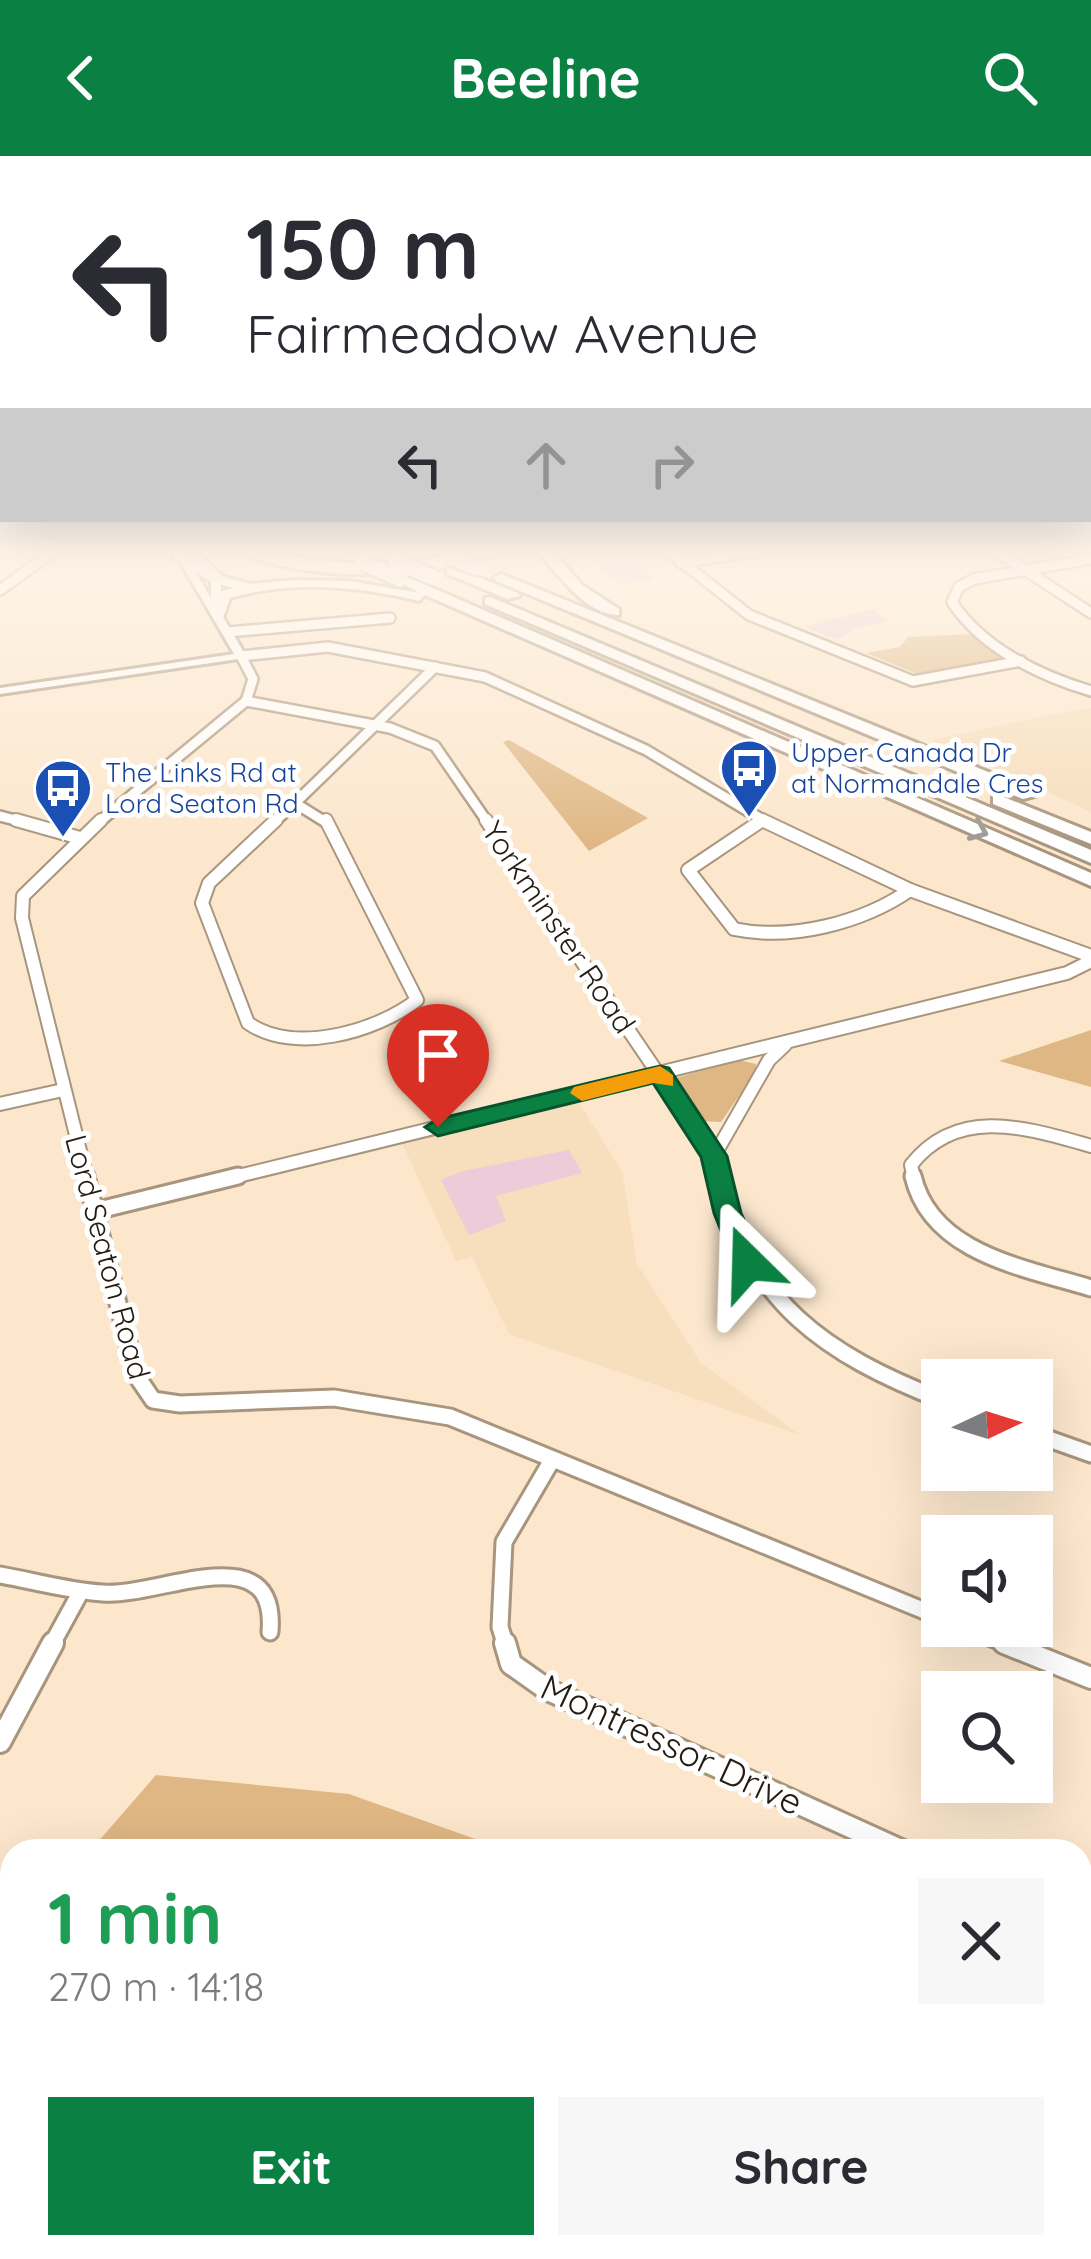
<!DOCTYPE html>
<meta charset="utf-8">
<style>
:root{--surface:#fff;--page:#f7f7f7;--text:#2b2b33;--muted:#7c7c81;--accent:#0b8043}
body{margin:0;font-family:Quicksand,sans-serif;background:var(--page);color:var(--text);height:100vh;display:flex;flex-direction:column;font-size:45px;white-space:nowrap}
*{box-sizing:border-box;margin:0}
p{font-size:39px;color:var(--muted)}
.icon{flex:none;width:66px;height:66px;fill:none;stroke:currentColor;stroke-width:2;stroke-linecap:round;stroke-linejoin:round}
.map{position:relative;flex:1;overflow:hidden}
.panel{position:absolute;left:0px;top:1683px;width:1092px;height:420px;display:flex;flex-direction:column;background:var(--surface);border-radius:36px 36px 0 0;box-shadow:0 12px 48px #0002}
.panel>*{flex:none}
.guide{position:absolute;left:0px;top:0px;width:1092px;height:366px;box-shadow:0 12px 48px #0002;background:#fff;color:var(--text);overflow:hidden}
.needle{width:78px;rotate:86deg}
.tools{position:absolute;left:921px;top:1203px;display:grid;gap:24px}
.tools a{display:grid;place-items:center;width:132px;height:132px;border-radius:0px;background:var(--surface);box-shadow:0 12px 48px #0002;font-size:60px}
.pin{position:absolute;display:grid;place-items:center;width:102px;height:102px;color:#fff;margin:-123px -51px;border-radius:50% 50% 50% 0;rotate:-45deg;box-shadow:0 0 12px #0007}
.pin .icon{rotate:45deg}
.me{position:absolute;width:132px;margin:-66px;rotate:338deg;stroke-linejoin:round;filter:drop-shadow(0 0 9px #0008)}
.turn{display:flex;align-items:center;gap:42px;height:252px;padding:0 48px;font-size:54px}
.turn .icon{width:156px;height:156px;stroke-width:2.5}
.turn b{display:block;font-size:84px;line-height:102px}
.lanes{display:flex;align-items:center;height:114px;padding:0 48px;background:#0003;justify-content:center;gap:60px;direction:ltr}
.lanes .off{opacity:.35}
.round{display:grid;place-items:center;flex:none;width:126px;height:126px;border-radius:0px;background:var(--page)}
.overview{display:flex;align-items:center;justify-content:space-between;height:204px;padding:0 48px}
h1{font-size:72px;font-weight:700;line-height:90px;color:#1e9e55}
.primary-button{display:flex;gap:24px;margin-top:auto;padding:24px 48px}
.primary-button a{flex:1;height:138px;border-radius:0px;background:var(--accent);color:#fff;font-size:48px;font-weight:700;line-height:138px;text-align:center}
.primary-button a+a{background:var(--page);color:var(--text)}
header{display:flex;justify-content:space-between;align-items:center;height:156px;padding:0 48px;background:var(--accent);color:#fff;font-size:54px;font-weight:700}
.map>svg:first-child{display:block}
.built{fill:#f7debd}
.green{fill:#dfb784}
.building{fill:#edcbd8}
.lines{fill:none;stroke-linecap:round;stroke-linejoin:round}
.minor-far3-casing{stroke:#a8957d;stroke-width:14}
.minor-far2-casing{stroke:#a8957d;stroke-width:16}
.minor-far1-casing{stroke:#a8957d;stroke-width:21}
.minor-casing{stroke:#a8957d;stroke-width:26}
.tertiary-casing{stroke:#a8957d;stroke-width:6}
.motorway-casing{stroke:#a8957d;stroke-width:6}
.minor-far3{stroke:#fff;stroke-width:9}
.minor-far2{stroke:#fff;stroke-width:12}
.minor-far1{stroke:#fff;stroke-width:15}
.minor{stroke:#fff;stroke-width:20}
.tertiary{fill:#fff;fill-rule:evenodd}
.motorway{fill:#fff;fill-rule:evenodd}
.motorway-bridge-casing{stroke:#a8957d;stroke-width:20;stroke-linecap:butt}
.motorway-bridge{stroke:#fff;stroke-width:15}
.oneway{stroke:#9c9995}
.route{fill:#0b8043;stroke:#07532c;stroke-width:3}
.slow{fill:#f59e0b}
.labels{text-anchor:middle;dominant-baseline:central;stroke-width:10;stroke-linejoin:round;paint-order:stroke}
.far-transit-label{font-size:27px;fill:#164399;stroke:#fff;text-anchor:start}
.street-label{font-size:30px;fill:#241c13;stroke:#fff}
.near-street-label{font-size:36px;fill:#241c13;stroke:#fff}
</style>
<header><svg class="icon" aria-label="back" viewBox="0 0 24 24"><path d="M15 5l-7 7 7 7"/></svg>Beeline<svg class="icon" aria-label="search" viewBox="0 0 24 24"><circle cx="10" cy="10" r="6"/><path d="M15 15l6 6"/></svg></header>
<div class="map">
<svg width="1091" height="2103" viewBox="0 0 1091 2103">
<rect width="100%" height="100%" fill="#fce7cd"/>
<g class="built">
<polygon points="1091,552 1091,656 932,584 1036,562"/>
<polygon points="579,947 622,1015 637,1108 701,1207 800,1279 509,1178 472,1101 456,1105 402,987"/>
</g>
<g class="green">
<polygon points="973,478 1007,503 917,518 866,497 900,491 908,481"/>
<polygon points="509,584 648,662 589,695 503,586"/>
<polygon points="1091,874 1091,931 999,905"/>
<polygon points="739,904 756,908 755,917 721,966 701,965 676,922"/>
<polygon points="156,1619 349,1638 509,1695 90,1695"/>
<polygon points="12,1799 12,2091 105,2091 98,2103 0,2103 0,1815"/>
<polygon points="1080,1939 1091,1945 1091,2103 875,2103 854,2091 1080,2091"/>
</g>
<g class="building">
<polygon points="627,402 654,421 651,425 621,429 599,413 604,412 598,406"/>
<polygon points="873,453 889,466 855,472 837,484 805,471"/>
<polygon points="569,994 582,1017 496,1040 506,1065 469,1079 441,1024 463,1015"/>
</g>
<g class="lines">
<g class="minor-far3-casing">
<g id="minor-far3">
<polyline points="668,395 749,459 913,525 1021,505"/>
<polyline points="996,395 1091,457"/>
<path d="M 1091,403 L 974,423 L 959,431 L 952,446 C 982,492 1040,520 1091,535"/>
<polyline points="681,407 756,395"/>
<polyline points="0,434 54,395"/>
<polyline points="228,476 390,462"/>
<polyline points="246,545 390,572 435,590 488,667"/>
<polyline points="295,647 327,667"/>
<polyline points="295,647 435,511"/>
<polyline points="0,660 27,667"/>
<polyline points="98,667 246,545 253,523 241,500 328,491 485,521 646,594 768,667"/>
<polyline points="273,667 295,647"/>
</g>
</g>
<g class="minor-far2-casing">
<g id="minor-far2">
<polyline points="16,664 80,682"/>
<path d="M 276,664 L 209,727 L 202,747 L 248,867 C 294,899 376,876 417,844 L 326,664"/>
<polyline points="486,664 714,1000 719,1023"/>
<polyline points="762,664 910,734 1091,800"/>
<path d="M 761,665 L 688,714 L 734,773 C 791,785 862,767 910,734"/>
<polyline points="0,948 63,934"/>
<polyline points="714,1000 769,904 785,889"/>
<polyline points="87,1023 22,762 23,740 101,664"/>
<polyline points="226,1023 1067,817 1091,805"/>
<path d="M 914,1023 L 911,1009 C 958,949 1027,972 1091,990"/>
</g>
</g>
<g class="minor-far1-casing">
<g id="minor-far1">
<polyline points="86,1020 136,1219 153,1244 180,1248 334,1242 450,1261 942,1462"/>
<path d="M 719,1020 C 748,1146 826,1199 942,1244"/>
<path d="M 913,1020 C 931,1098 1026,1112 1091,1132"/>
<polyline points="95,1055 238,1020"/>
<polyline points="1032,1277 1091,1298"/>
<path d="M 0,1419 C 34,1425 69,1435 103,1437 C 158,1442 278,1377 270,1476"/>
<polyline points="961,1470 1012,1490"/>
<polyline points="51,1490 80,1437"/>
<polyline points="506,1490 500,1471 504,1386 552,1304"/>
</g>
</g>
<g class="minor-casing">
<g id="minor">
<polyline points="505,1487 511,1508 548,1534 903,1695"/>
<polyline points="1004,1487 1091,1522"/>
<polyline points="0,1586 53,1487"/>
<polyline points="1080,1776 1091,1781"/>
<polyline points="357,2091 372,2103"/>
<polyline points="307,2103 319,2091"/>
</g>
</g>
<g class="tertiary-casing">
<polygon id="tertiary" points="174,395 183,395 211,442 211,420 186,395 196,395 221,419 221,452 219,454 246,500 245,502 0,538 0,532 234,498"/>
</g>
<g class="motorway-casing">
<g id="motorway">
<path d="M 178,395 L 221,420 L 250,428 L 294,424 L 349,425 L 420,437 L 393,423 L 405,420 L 1091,717 L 1091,730 L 425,439 L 419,445 C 359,430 291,424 230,442 L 223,462 L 213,462 L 219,436 L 234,432 L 211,426 L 175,402 L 173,399 Z"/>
<path d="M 238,395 L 368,409 L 499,395 C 440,426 297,426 238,395 Z"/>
<path d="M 538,395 L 553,395 L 582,429 L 619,453 L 619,459 C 586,459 558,419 538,395 Z"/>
<polygon points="452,411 518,437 520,440 508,443 447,418 447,412"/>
<polygon points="501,418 1035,635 1038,639 1023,643 496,425 494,422"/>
<polygon points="490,441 1091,694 1091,707 485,448 485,442"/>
<polygon points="999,639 1091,676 1091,688 993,648 993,640"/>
</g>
</g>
<use href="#minor-far3" class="minor-far3"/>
<use href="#minor-far2" class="minor-far2"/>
<use href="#minor-far1" class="minor-far1"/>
<use href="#minor" class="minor"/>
<use href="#tertiary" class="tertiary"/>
<use href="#motorway" class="motorway"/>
<g class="motorway-bridge-casing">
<g id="motorway-bridge">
<polyline points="448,400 477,412"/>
<polyline points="396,406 433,421"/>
<polyline points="364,407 400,423"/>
</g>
</g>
<use href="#motorway-bridge" class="motorway-bridge"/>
</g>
<defs><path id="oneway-chevron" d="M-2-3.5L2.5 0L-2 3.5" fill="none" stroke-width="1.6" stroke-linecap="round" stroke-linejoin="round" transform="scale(3)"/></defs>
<use class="oneway" href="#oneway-chevron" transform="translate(979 675) rotate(23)"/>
<linearGradient id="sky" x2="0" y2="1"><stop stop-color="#84c3f0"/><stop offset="0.57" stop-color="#fef4e8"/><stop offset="1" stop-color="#fef4e8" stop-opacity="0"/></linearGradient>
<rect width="1091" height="690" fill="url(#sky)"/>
<polygon class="route" points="660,910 669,912 727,1000 741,1057 763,1107 759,1114 738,1114 734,1107 714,1057 701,1001 653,927 438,980 425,971 438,963"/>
<polygon class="slow" points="660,910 673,919 673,930 653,927 582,945 570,937 574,931"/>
<defs>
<g id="bus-pin" transform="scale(3)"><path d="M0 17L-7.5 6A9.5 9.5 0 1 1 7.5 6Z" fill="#1a4fb4" stroke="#fff"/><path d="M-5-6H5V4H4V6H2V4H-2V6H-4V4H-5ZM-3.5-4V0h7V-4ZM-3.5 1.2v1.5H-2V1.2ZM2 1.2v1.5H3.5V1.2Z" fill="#fff"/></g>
</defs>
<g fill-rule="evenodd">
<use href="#bus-pin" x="749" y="612"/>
<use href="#bus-pin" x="63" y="632"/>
</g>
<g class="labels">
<g class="far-transit-label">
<text x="791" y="596">Upper Canada Dr<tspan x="791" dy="31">at Normandale Cres</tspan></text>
<text x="105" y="616">The Links Rd at<tspan x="105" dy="31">Lord Seaton Rd</tspan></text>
</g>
<g class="street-label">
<text transform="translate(559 771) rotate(56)">Yorkminster Road</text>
<text transform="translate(108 1101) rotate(75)">Lord Seaton Road</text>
</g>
<g class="near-street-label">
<text transform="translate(672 1588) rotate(25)">Montressor Drive</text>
</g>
</g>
</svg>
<div class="tools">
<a><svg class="needle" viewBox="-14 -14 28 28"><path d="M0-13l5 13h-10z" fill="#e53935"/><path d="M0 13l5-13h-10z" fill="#7c7c81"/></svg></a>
<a><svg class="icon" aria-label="sound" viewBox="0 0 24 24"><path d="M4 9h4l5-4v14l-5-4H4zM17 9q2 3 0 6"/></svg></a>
<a><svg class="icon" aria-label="search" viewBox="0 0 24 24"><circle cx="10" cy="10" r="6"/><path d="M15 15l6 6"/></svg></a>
</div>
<div class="pin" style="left:438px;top:971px;background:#d93025"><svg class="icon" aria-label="arrive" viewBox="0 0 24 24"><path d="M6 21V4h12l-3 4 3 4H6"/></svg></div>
<svg class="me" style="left:748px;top:1107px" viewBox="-20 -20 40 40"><path d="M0-17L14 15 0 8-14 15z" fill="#0b8043" stroke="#fff" stroke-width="4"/></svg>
<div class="guide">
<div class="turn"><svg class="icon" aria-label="left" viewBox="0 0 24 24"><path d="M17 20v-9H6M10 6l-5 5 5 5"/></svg><div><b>150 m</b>Fairmeadow Avenue</div></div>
<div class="lanes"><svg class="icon" aria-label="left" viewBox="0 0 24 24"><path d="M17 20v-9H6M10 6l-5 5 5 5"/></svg><svg class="icon off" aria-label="ahead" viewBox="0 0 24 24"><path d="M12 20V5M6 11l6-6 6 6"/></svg><svg class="icon off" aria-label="right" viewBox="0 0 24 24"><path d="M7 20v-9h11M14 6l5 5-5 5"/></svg></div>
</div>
<section class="panel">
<div class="overview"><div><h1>1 min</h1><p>270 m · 14:18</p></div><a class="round"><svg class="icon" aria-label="close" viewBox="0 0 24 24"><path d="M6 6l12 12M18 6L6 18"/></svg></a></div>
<div class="primary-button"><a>Exit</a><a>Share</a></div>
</section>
</div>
